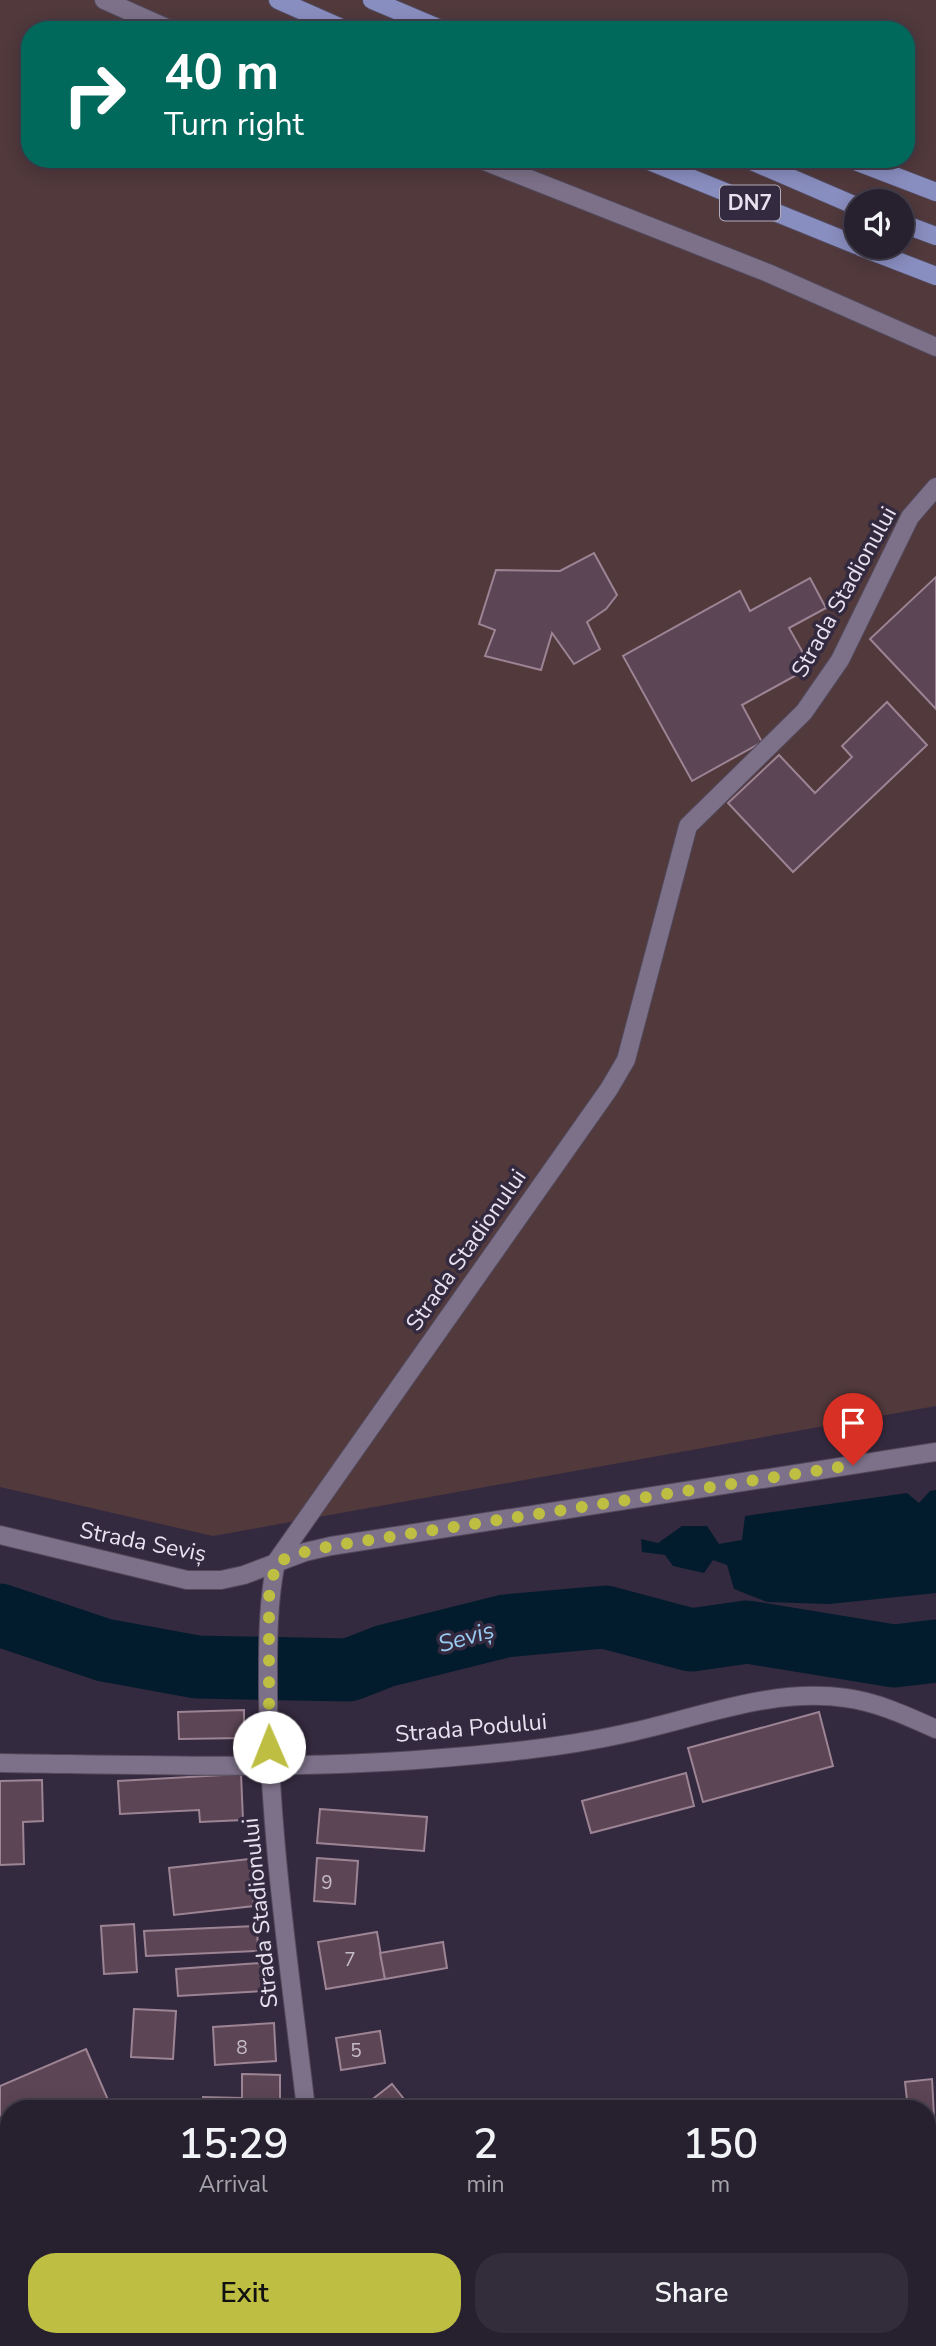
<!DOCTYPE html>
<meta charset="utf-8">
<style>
:root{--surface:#27202f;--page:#332d3b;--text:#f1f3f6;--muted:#a4a3aa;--line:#433e4b;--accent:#bebf42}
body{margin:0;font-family:"Nunito Sans",sans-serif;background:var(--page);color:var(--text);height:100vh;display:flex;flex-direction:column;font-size:26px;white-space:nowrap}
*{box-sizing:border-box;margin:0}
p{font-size:23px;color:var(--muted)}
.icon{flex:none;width:38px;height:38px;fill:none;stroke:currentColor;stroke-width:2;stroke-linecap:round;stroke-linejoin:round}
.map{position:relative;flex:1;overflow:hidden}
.side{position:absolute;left:0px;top:2100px;width:936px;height:247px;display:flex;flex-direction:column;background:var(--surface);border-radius:28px 28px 0 0;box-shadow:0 4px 18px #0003,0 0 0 2px var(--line)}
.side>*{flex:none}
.top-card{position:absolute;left:21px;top:21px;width:894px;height:147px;border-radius:28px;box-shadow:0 4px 18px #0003,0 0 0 2px var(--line);background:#00695c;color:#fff;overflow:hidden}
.controls{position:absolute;left:844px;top:189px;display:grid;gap:14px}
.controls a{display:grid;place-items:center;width:70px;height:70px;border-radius:50%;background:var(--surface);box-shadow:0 4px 18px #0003,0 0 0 2px var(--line);font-size:35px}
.pin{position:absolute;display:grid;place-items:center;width:60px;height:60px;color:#fff;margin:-72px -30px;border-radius:50% 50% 50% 0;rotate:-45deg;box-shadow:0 0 7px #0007}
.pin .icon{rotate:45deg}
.me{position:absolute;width:77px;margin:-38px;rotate:359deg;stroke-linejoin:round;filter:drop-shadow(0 0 5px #0008)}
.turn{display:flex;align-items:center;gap:24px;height:147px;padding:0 28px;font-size:32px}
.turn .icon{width:91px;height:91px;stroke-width:2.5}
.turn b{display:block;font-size:49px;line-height:60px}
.eta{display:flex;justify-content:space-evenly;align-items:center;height:119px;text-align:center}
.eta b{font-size:42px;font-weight:600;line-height:49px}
.primary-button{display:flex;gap:14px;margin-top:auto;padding:14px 28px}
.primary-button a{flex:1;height:80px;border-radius:28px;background:var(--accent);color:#111;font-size:28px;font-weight:600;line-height:80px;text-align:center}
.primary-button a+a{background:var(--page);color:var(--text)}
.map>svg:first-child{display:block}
.green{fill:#51393c;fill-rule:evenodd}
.water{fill:#021c2d}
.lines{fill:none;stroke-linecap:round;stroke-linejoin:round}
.river{stroke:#021c2d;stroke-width:63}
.building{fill:#5c4554;stroke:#9d8494;stroke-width:2}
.lane-casing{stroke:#51485a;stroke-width:20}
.street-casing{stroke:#51485a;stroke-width:20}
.primary-casing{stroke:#51485a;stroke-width:20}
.lane{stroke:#7c7189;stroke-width:18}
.street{stroke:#7c7189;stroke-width:18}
.primary{stroke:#898ec0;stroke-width:18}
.route{stroke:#bebf42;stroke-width:12;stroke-dasharray:0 21.6}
.labels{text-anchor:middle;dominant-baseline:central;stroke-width:7;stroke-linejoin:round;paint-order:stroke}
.number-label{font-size:19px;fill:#c5bbc9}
.shield{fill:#342a3f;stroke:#b2abbb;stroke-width:2}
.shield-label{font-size:21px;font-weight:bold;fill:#e8e2f0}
.street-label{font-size:23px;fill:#e8e2f0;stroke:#342a3f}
.water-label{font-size:24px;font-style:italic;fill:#99ccf3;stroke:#342a3f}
</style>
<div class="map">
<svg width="936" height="2346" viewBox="0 0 936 2346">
<rect width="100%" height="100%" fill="#342a3f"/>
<path class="green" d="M 0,0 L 936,0 L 936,1406 L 213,1536 L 0,1487 ZM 30,30 L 906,30 L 906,159 L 30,159 ZM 856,201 L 901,201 L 901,247 L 856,247 Z"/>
<polygon class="water" points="936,1490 936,1593 829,1604 767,1602 734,1589 727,1565 713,1560 704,1573 673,1566 665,1555 642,1552 641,1539 658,1543 682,1526 707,1526 719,1544 742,1540 745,1516 907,1493 919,1503 930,1491"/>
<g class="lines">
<polyline class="river" points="0,1615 104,1650 197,1667 349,1670 385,1656 505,1626 605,1617 691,1640 747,1632 894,1656 936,1651"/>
</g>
<g class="building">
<polygon points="594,553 617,595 606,609 587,622 600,649 574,664 552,633 541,670 485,656 495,630 479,624 496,570 560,571"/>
<polygon points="936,577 936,709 870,639"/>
<polygon points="810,578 826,608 789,628 811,667 742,705 762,742 692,781 623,656 740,591 750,611"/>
<polygon points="887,702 927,745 793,872 728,803 779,755 815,793 852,757 842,746"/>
<polygon points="244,1710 244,1738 179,1739 178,1712"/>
<polygon points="819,1712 833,1766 703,1802 688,1748"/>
<polygon points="686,1773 694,1806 591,1833 582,1801"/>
<polygon points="241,1774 243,1820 200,1822 199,1810 120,1814 118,1781"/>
<polygon points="42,1780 43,1821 23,1822 24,1864 0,1865 0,1781"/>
<polygon points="320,1809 427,1817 424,1851 317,1843"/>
<polygon points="317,1858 358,1861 355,1904 314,1901"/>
<polygon points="249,1859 254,1906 174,1915 169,1868"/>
<polygon points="134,1924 137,1972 104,1974 101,1926"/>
<polygon points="257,1926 258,1951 146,1956 144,1931"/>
<polygon points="377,1932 385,1979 326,1989 318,1942"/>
<polygon points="443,1942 447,1968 385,1979 380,1953"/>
<polygon points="261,1963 263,1991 178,1996 176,1969"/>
<polygon points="134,2009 176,2011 173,2059 131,2057"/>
<polygon points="274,2023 276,2061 215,2065 213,2027"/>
<polygon points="380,2031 385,2063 341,2070 336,2038"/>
<polygon points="86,2049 112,2109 68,2109 67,2106 61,2109 9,2109 9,2131 0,2135 0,2086"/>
<polygon points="242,2074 280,2075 280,2109 203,2109 203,2097 242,2098"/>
<polygon points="932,2079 936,2153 928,2154 928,2109 908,2109 905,2082"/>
<polygon points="392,2084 412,2109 360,2109"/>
<polygon points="936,2153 936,2200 928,2200 928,2154"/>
<polygon points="929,2208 936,2208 936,2317 928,2318 928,2259 933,2258"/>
<polygon points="51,2338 126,2338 129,2346 54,2346"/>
<polygon points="166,2338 210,2338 213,2346 169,2346"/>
</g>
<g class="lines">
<g class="lane-casing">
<polyline id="lane" points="867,2338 868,2346"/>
</g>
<g class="street-casing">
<g id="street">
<polyline points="104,0 171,30"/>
<polyline points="479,159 768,273 936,347"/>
<polyline points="0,1535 187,1580 221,1580 244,1575 305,1552 331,1546 936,1452"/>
<path d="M 0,1763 C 143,1765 286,1770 429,1759 C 493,1754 560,1748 623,1734 C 696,1719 771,1687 846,1698 C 877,1702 907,1716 936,1729"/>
<path d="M 306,2109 C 290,1971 269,1833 268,1695 C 268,1650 267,1606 276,1562 L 609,1089 L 626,1060 L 688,826 L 804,712 L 840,660 L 910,517 L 936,487"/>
<polyline points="262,2346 266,2338"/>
</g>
</g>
<g class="primary-casing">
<g id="primary">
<polyline points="278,0 346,30"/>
<polyline points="372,0 443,30"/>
<polyline points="644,159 856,245"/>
<polyline points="747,159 856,206"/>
<polyline points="850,159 936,192"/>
<polyline points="901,223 936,236"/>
<polyline points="861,247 936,276"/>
</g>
</g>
<use href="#lane" class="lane"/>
<use href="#street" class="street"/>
<use href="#primary" class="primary"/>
</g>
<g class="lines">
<polyline class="route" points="269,1747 269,1597 276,1562 305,1552 331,1546 853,1465"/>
</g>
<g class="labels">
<g class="number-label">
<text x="327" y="1883">9</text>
<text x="350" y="1960">7</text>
<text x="242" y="2048">8</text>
<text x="356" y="2051">5</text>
</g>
<rect class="shield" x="720" y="185.5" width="60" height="35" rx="5"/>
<g class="shield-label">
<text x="750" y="203">DN7</text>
</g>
<g class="street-label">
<text transform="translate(844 592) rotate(-61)">Strada Stadionului</text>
<text transform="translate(466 1250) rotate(-55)">Strada Stadionului</text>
<text transform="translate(143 1542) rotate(11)">Strada Seviș</text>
<text transform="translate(471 1728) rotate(-5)">Strada Podului</text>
<text transform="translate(260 1913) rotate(-96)">Strada Stadionului</text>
</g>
<g class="water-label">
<text transform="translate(466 1637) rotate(-16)">Seviș</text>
</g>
</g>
</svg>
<div class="controls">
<a><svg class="icon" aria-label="sound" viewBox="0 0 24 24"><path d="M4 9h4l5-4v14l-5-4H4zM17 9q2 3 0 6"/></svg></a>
</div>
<div class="pin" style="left:853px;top:1465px;background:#d93025"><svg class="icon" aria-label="arrive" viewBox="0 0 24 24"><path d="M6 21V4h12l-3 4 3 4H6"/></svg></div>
<svg class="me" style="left:269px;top:1747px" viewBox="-20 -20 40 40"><circle r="19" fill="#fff"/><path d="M0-13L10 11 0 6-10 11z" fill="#bebf42"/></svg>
<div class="top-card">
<div class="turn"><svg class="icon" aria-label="right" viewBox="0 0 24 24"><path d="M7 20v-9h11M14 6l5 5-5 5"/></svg><div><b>40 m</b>Turn right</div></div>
</div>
<section class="side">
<div class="eta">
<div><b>15:29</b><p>Arrival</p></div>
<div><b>2</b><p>min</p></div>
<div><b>150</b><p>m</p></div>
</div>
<div class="primary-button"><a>Exit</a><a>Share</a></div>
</section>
</div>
